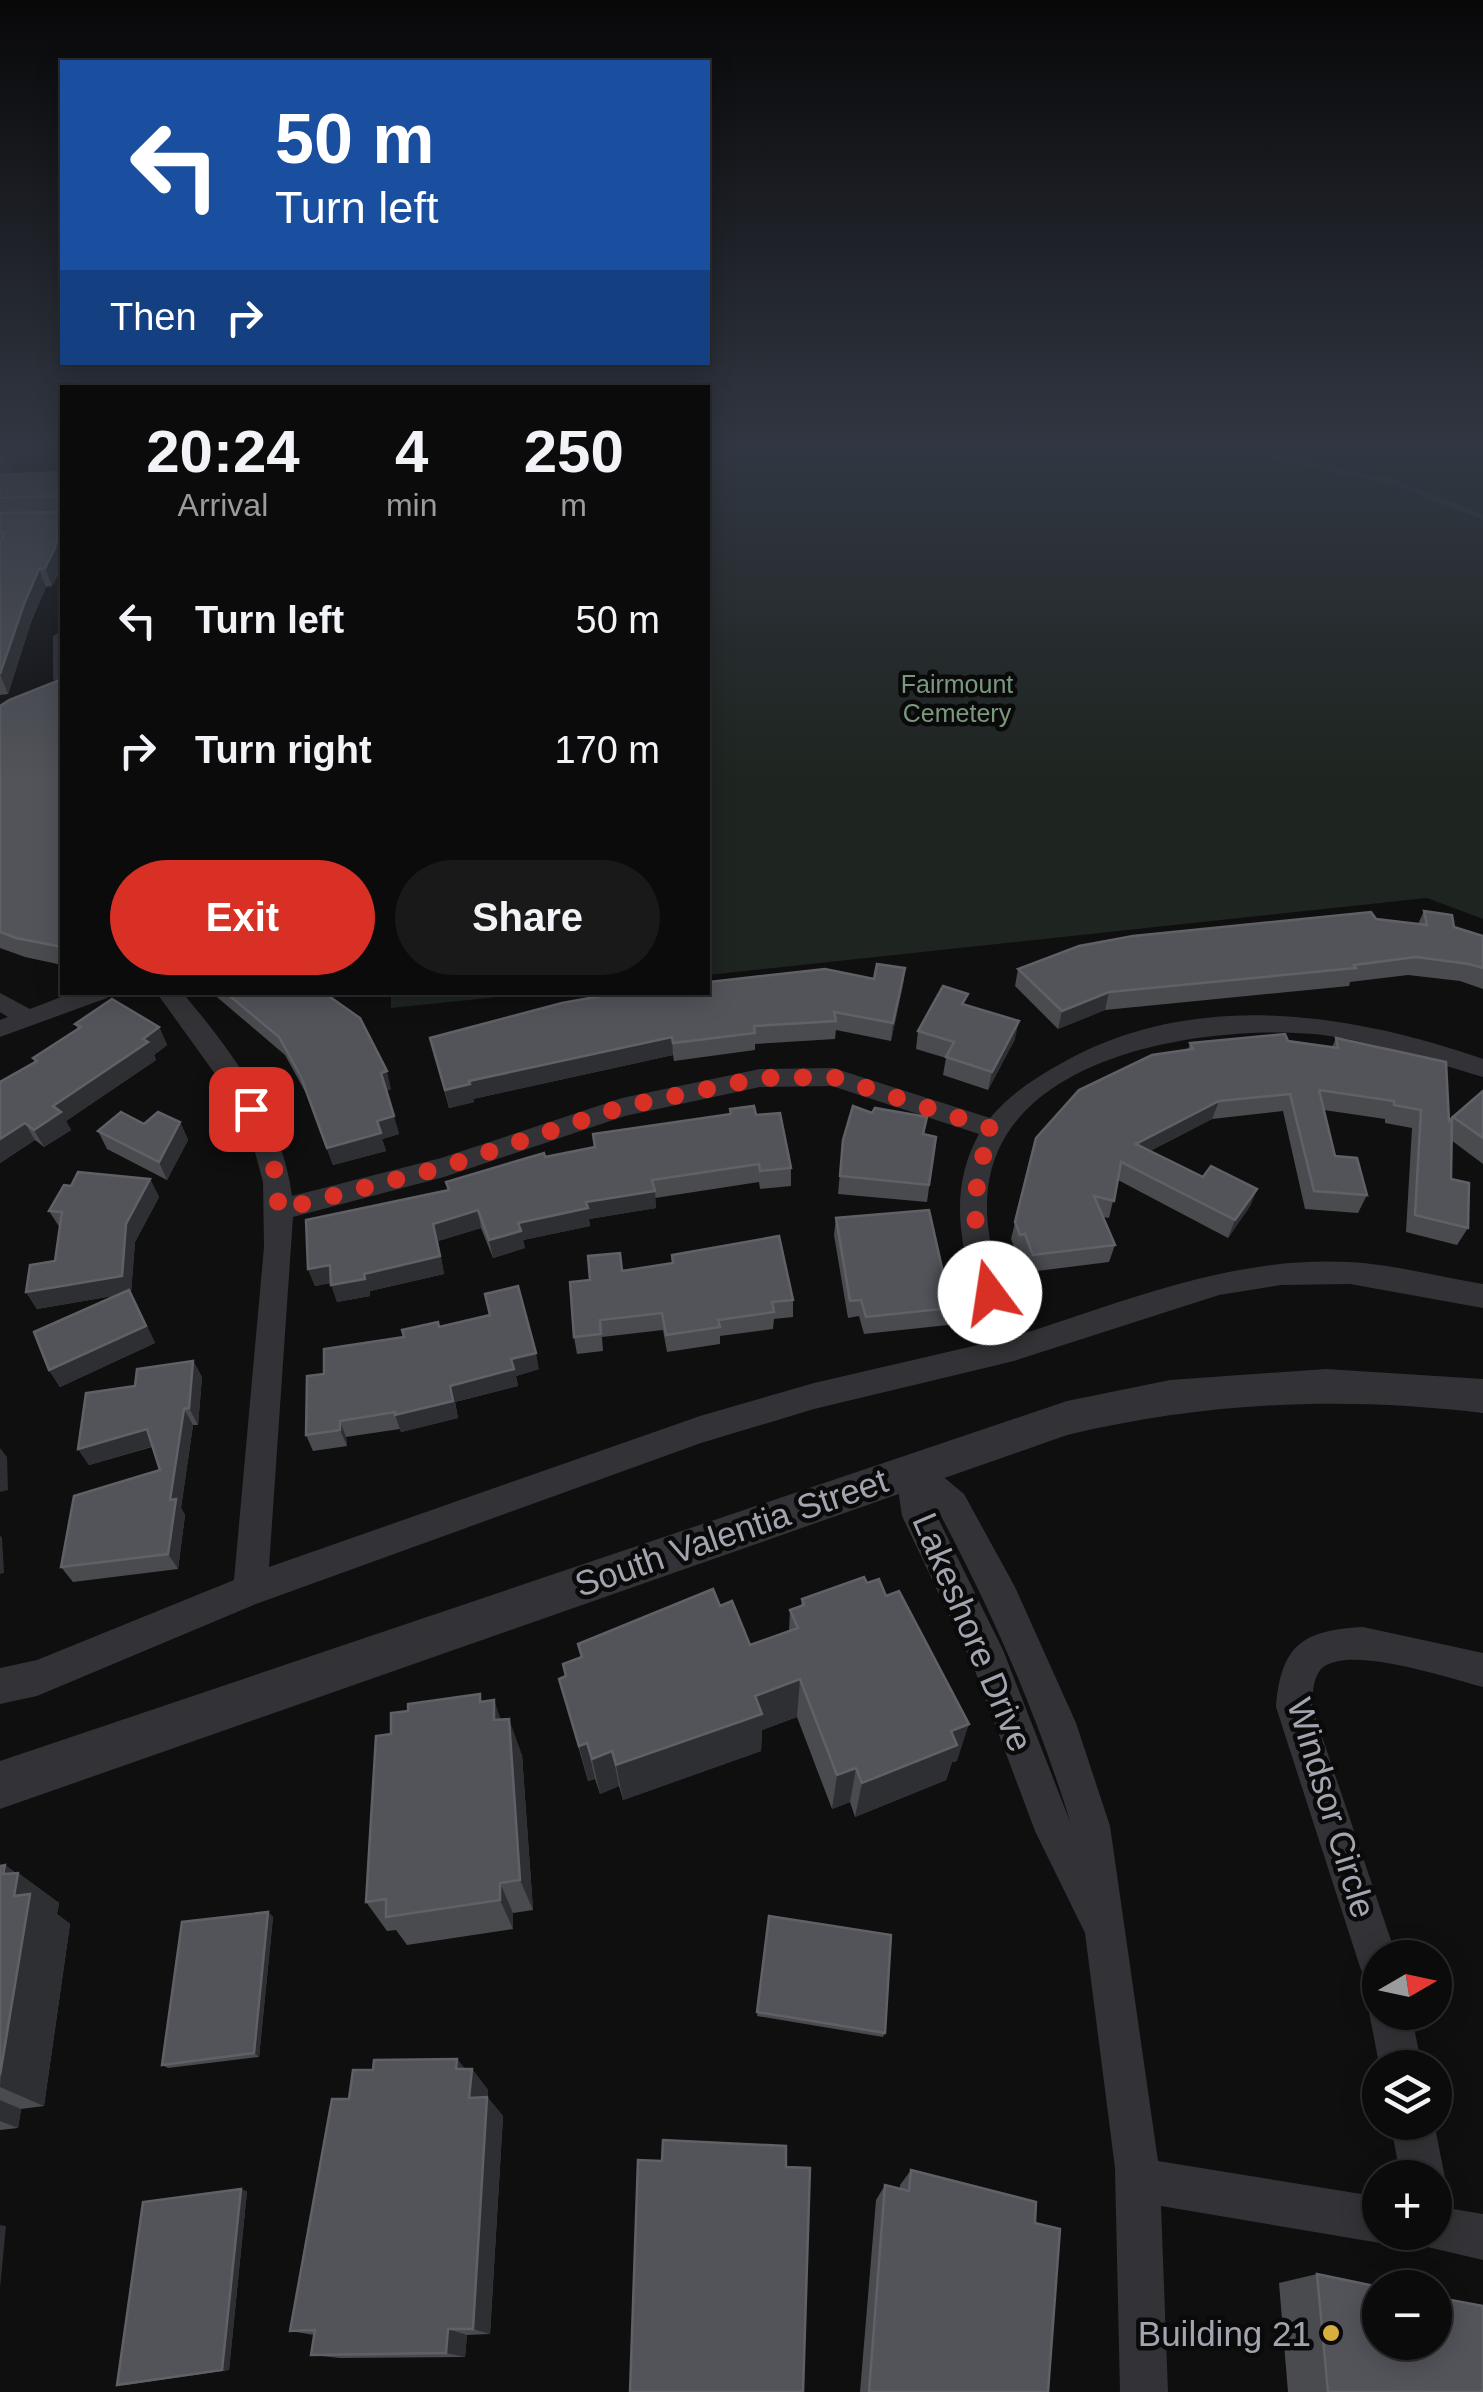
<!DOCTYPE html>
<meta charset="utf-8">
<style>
:root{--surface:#0b0b0c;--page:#19191a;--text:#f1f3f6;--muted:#9a9b9d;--line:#2b2b2d;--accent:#d93025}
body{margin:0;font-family:Helvetica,sans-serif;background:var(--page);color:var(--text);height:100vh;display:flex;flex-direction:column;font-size:38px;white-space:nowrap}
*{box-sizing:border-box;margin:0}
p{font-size:32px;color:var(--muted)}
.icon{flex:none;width:55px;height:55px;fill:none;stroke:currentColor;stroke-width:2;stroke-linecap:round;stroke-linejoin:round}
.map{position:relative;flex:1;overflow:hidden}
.drawer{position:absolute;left:60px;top:385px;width:650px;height:610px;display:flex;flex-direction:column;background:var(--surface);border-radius:0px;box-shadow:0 5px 25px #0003,0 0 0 2px var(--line)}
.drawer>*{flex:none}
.banner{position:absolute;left:60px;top:60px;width:650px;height:305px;border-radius:0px;box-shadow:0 5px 25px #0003,0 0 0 2px var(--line);background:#1a4fa0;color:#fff;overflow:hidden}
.needle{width:65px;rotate:81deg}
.fabs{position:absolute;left:1362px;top:1940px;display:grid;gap:20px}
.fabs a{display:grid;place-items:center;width:90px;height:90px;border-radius:50%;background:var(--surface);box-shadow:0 5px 25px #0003,0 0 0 2px var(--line);font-size:50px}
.pin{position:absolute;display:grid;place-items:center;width:85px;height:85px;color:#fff;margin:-42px;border-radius:20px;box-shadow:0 5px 15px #0006}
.me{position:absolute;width:110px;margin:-55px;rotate:346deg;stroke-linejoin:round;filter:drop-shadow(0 0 8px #0008)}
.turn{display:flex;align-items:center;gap:35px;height:210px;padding:0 50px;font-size:45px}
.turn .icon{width:130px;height:130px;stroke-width:2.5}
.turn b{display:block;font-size:70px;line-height:85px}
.then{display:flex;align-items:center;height:95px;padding:0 50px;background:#0003;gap:20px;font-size:38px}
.eta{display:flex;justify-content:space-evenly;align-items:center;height:170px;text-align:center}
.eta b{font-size:60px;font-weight:700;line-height:70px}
.cta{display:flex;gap:20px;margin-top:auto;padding:20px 50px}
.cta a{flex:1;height:115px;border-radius:60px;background:var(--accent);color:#fff;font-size:40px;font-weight:700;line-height:115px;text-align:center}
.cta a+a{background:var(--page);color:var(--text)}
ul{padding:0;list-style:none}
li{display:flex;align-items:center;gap:30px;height:130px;padding:0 50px}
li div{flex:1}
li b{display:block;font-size:38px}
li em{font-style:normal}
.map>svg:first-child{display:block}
.green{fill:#1e241f}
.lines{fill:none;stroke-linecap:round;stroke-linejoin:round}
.stream{stroke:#2f353b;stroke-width:5}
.minor{fill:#333337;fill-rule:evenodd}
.tertiary{fill:#333337;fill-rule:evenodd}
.wall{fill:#4a4b4f}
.shaded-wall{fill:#2e2f32}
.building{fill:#53545a;stroke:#606167;stroke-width:2.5}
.route{stroke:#d93025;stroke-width:18;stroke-dasharray:0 32.4}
.poi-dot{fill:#d8af3f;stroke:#0a0a0b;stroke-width:4}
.labels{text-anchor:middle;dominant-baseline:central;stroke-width:9;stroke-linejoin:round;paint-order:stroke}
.far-park-label{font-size:25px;fill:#7b987f;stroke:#0a0a0b}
.near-street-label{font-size:35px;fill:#a2a5af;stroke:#0a0a0b}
.near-poi-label{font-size:35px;fill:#a2a5af;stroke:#0a0a0b;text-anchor:end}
</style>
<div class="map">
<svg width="1483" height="2392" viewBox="0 0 1483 2392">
<rect width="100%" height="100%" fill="#0f0f10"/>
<g class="green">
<polygon points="708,450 1483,450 1483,919 1427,898 708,975"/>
<polygon points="391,993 391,992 538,993 391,1008"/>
</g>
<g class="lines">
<polyline class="stream" points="1239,450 1394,482 1483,517"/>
<g class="minor">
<polygon points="62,631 62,685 53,679 53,636"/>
<polygon points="74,992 111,992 107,998 0,1037 0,1020 8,1017 0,1012 0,993 30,1009"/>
<path d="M 156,992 L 182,992 C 232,1052 282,1117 292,1196 L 441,1158 L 622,1098 L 760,1069 L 833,1068 L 990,1118 C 1010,1094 1035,1078 1062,1063 C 1192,989 1348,1012 1483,1059 L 1483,1077 C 1427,1061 1373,1040 1314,1034 C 1207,1025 1004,1053 988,1188 C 982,1239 1002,1288 1022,1334 C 1129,1300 1234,1256 1348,1262 C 1392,1264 1439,1277 1483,1284 L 1483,1308 L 1350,1284 L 1281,1285 L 1219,1295 L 1014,1361 L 814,1409 L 701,1443 L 256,1604 L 37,1696 L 0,1704 L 0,1668 L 37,1660 L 234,1580 L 264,1247 L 263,1182 L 252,1141 L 231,1096 ZM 832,1086 L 979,1134 C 941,1202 967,1275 995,1341 L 814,1383 L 700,1416 L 269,1567 L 293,1217 L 444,1177 L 625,1116 L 760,1087 Z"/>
<path d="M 911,1455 L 922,1459 L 964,1494 L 1015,1587 L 1076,1723 L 1110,1826 L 1158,2161 L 1380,2197 L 1380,2232 L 1397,2232 L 1380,2243 L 1161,2206 L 1168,2392 L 1120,2392 L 1115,2168 L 1085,1933 L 1035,1831 L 974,1668 L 902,1516 L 895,1469 L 900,1459 ZM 933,1508 L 940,1514 C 995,1618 1036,1712 1071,1824 L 1003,1650 Z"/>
<path d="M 1363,1627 L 1483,1653 L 1483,1687 C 1451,1679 1347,1643 1321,1669 C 1312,1680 1313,1694 1312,1707 L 1397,1958 L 1380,1958 L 1380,1987 L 1366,1981 L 1360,1967 L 1276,1707 C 1281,1646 1302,1630 1363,1627 Z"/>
<polygon points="1380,1995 1380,2012 1411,2012 1422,2068 1380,2069 1369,2012"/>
<polygon points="1390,2122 1434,2122 1445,2178 1439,2194 1435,2195 1435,2178 1401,2178"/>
<polygon points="1435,2206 1483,2214 1483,2260 1419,2245 1414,2232 1435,2232"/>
</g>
<path class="tertiary" d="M 1326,1369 L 1483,1379 L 1483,1413 C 1341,1396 1206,1402 1067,1435 L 0,1809 L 0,1761 L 1067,1401 L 1170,1380 Z"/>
</g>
<g class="wall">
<polygon points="0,450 15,463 10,475 62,472 61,568 52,586 46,587 31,622 8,694 0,695"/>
<polygon points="62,679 62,965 25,957 0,948 0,706"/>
<polygon points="1424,911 1454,927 1483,936 1483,989 1460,981 1408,975 1350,982 1349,986 1105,1010 1058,1029 1015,986 1018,969 1376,919 1418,924"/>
<polygon points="905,968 903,985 891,1041 836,1030 835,1039 755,1044 755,1050 674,1061 673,1055 473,1099 474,1102 449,1108 430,1038 874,979"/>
<polygon points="211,992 323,992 391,1089 386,1091 399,1134 382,1139 386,1151 333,1165 307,1095 285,1055"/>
<polygon points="966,1005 1015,1039 988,1090 943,1075 946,1058 916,1049 918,1031"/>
<polygon points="75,1024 159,1027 167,1045 154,1055 156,1060 66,1121 71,1130 44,1147 35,1140 0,1163 0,1082 35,1062 33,1058 78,1029"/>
<polygon points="1336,1038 1449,1121 1483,1091 1483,1164 1451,1140 1451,1179 1468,1228 1457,1245 1406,1232 1412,1128 1385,1123 1385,1119 1324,1110 1335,1156 1367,1195 1358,1213 1305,1209 1283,1111 1212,1119 1150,1151 1203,1177 1257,1189 1250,1206 1228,1238 1118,1180 1109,1218 1103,1217 1115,1245 1109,1262 1029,1272 1021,1251 1016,1252 1011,1239 1036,1138 1188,1050 1190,1043 1288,1041 1332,1047"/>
<polygon points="730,1109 756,1115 791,1168 791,1186 760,1189 759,1182 655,1198 656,1208 589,1219 590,1226 523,1240 525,1248 493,1258 481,1228 438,1241 444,1274 370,1291 370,1296 337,1302 331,1283 315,1286 308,1269 448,1190 446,1182 545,1157 594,1147 593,1134 730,1114"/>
<polygon points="872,1113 927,1117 924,1134 936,1137 927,1202 838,1194 843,1140"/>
<polygon points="180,1122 188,1140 167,1180 107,1149 98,1131 144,1124"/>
<polygon points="150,1179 159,1197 135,1242 131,1293 155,1343 60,1387 49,1370 118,1295 37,1309 26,1292 55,1261 60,1228 49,1211 71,1186"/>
<polygon points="836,1218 951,1308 948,1325 864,1334 859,1316 848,1318 834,1235"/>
<polygon points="672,1255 793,1300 793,1317 774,1319 773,1329 720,1336 720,1344 667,1352 663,1330 602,1337 603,1351 577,1354 574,1337 622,1271 672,1264"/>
<polygon points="440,1327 539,1369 516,1376 518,1386 455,1402 458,1418 401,1432 400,1429 346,1437 347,1446 313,1451 306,1435 324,1374 404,1337"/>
<polygon points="193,1361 202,1377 198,1425 193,1425 181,1508 185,1515 178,1569 73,1582 61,1567 160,1470 152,1447 89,1465 78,1449"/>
<polygon points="802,1599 957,1761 952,1762 946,1780 855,1817 850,1802 832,1809 797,1717 762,1730 761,1751 623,1800 619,1786 600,1794 595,1779 588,1781 559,1679 566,1677 581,1658 578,1644 750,1645 789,1631 790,1610 801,1606"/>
<polygon points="483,1701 501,1720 522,1755 533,1910 513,1913 513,1929 407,1945 396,1930 387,1931 366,1902 391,1734"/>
<polygon points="5,1865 16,1873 18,1873 59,1903 57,1914 70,1924 44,2106 21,2109 18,2128 0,2130 0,1866"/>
<polygon points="268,1912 273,1917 259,2057 168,2068 162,2065"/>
<polygon points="769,1916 885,2033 883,2037 757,2016"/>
<polygon points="457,2059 465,2069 472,2069 488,2090 488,2098 503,2116 490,2334 467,2335 465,2357 340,2358 311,2355 314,2335 290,2331 349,2099 373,2070"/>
<polygon points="911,2170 1035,2223 1048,2392 860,2392 876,2200 885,2185 900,2189 900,2185"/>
<polygon points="247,2191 229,2370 125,2385 117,2385"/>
<polygon points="1317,2274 1483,2392 1288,2392 1279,2283"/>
</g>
<g class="shaded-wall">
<polygon points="7,450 10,450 15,463 2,493 0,489 0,465"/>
<polygon points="62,523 62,561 52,586 45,568"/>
<polygon points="39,569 46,587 31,622 8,694 0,674 24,604"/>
<polygon points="905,968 903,985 891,1041 893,1023"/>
<polygon points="1109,992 1105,1010 1058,1029 1062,1011"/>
<polygon points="1019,1021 1015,1039 988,1090 992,1072"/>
<polygon points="159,1027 167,1045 154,1055 156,1060 66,1121 71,1130 44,1147 34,1130 53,1106"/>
<polygon points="672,1037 673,1055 473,1099 474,1102 449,1108 445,1090 469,1081"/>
<polygon points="387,1071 391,1089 386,1091 381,1073"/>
<polygon points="1219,1101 1212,1119 1130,1161 1136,1144"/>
<polygon points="394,1116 399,1134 382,1139 386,1151 333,1165 327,1148 377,1121"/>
<polygon points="180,1122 188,1140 167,1180 159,1162"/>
<polygon points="25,1123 35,1140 0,1163 0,1139"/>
<polygon points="150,1179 159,1197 135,1242 131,1293 155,1343 60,1387 49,1370 131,1293 37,1309 26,1292 126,1224"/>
<polygon points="1257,1189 1250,1206 1228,1238 1235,1220"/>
<polygon points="655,1191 656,1208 589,1219 590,1226 523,1240 525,1248 493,1258 489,1240 518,1223 586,1202"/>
<polygon points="478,1210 481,1228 438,1241 444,1274 370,1291 370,1296 337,1302 331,1285 364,1274 433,1224"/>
<polygon points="330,1265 336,1282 315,1286 308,1269"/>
<polygon points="536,1353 539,1369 516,1376 518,1386 455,1402 458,1418 401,1432 395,1415 450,1386 511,1359"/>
<polygon points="193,1361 202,1377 198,1425 189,1408"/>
<polygon points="184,1409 193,1425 181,1508 185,1515 178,1569 168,1554 170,1500"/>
<polygon points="340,1421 346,1437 347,1446 340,1430"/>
<polygon points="147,1429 157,1445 89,1465 78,1449"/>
<polygon points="0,1448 7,1457 8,1490 0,1492"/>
<polygon points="0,1535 2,1538 4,1573 0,1574"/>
<polygon points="800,1679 797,1717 762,1730 761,1751 623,1800 616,1765 755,1696"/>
<polygon points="494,1700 507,1737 494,1720"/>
<polygon points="509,1719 522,1755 533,1910 520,1880"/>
<polygon points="969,1724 957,1761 952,1762 946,1780 855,1817 862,1783 951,1731"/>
<polygon points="587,1743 595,1779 588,1781 579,1746"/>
<polygon points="612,1751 619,1786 600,1794 592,1759"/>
<polygon points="856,1768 850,1802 832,1809 837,1775"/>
<polygon points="5,1865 18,1875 18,1873 59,1903 57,1914 70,1924 44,2106 0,2087 14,1896 3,1874"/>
<polygon points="500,1883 513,1913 513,1929 500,1900"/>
<polygon points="268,1912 273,1917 259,2057 254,2053"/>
<polygon points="457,2059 471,2076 472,2069 488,2090 488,2098 503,2116 490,2334 473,2329 469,2098 456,2069"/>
<polygon points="0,2100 21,2109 18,2128 0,2121"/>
<polygon points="241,2189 247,2191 229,2370 222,2370"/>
<polygon points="0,2225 6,2226 0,2288"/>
<polygon points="448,2329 467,2335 465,2357 446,2353"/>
</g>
<g class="building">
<polygon points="0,450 7,450 0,465"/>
<polygon points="62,472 62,523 54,550 45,568 39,569 24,604 0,674 0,543 4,533 0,533 0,513 56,512 60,509 58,496 0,498 0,475"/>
<polygon points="62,679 62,947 16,938 0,932 0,706 9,700"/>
<polygon points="1424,911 1452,915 1454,927 1483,936 1483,968 1469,964 1416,957 1354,965 1356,968 1109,992 1062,1011 1018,969 1079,946 1133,936 1371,912 1376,919 1427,925"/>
<polygon points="877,964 905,968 893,1023 834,1012 836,1021 754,1026 755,1033 673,1043 672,1037 469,1081 470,1084 445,1090 430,1038 562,1003 623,992 708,992 708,982 825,969 874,979"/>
<polygon points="943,986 968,994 962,1004 1019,1021 992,1072 946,1057 954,1042 918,1031"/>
<polygon points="225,992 323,992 360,1018 387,1071 381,1073 394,1116 377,1121 381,1133 327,1148 301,1077 279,1037"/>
<polygon points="112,999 159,1027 143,1039 148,1042 53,1106 61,1112 34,1130 25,1123 0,1139 0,1082 37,1061 33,1058 81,1027 75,1024"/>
<polygon points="1285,1034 1288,1041 1338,1048 1336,1038 1446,1062 1449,1121 1452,1118 1451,1179 1469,1183 1468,1228 1415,1215 1421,1110 1394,1105 1394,1101 1319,1090 1335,1156 1357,1158 1367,1195 1314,1191 1290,1094 1219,1101 1136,1144 1203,1177 1211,1166 1257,1189 1235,1220 1121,1162 1114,1201 1094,1196 1115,1245 1033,1255 1025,1234 1020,1235 1015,1222 1036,1138 1079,1090 1152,1055 1193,1049 1190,1043"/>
<polygon points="1483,1091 1483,1138 1453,1117"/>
<polygon points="754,1106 756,1115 780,1113 791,1168 760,1171 759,1164 652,1180 655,1191 586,1202 588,1208 518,1223 521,1231 489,1240 478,1210 433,1224 440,1256 364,1274 365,1279 331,1285 330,1265 308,1269 306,1220 449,1190 446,1182 544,1153 545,1157 595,1147 593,1134 731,1114 730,1109"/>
<polygon points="853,1106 872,1113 875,1108 927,1117 923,1134 936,1137 929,1185 840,1176 843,1140"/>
<polygon points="121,1112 144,1124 158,1112 180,1122 159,1162 98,1131"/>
<polygon points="78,1172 150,1179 126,1224 122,1276 26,1292 30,1265 55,1261 62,1212 49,1211 64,1185 71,1186"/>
<polygon points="929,1210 951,1308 866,1317 861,1300 850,1301 836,1218"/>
<polygon points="779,1236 793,1300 772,1302 774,1312 718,1320 720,1327 666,1335 662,1313 600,1320 601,1334 574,1337 570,1282 590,1280 588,1256 620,1253 622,1271 673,1263 672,1255"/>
<polygon points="518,1286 536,1353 511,1359 514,1369 450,1386 453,1401 395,1415 395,1412 340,1421 340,1430 306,1435 307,1376 324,1374 324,1349 404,1337 402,1330 438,1322 439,1327 490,1315 485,1294"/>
<polygon points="129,1290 146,1326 49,1370 34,1332"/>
<polygon points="193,1361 189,1408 184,1409 170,1500 176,1499 168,1554 61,1567 74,1496 160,1470 147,1429 78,1449 86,1393 135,1386 137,1369"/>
<polygon points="864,1577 867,1583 879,1579 886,1596 899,1591 969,1724 951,1731 957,1745 862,1783 856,1768 837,1775 800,1679 755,1696 762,1714 616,1765 612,1751 592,1759 587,1743 579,1746 559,1679 566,1676 563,1664 582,1657 578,1644 713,1589 720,1606 732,1601 750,1645 798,1628 790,1610 804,1605 802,1599"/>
<polygon points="480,1694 480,1702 494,1700 494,1720 509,1719 520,1880 500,1883 500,1900 386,1917 386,1899 366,1902 376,1736 391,1734 391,1713 408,1711 408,1704"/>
<polygon points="5,1865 3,1874 18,1873 14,1896 30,1894 0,2075 0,1866"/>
<polygon points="268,1912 254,2053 162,2065 182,1922"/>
<polygon points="769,1916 891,1935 885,2033 757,2012"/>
<polygon points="457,2059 456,2069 472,2069 469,2098 487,2097 473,2329 448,2329 446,2353 311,2355 315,2330 290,2331 332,2099 349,2099 353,2070 373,2070 374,2060"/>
<polygon points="663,2140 786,2146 786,2167 810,2168 803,2392 630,2392 638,2160 662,2161"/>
<polygon points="911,2170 1036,2202 1035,2223 1060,2229 1048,2392 869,2392 885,2185 909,2191"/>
<polygon points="241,2189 222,2370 117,2385 143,2202"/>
<polygon points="1317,2274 1384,2288 1380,2288 1380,2342 1435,2342 1435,2297 1483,2306 1483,2392 1328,2392"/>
</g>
<linearGradient id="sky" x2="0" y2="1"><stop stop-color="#080809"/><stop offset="0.57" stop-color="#313742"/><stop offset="1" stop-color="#313742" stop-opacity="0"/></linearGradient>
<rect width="1483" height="785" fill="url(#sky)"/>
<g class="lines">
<path class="route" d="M 251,1109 L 274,1167 L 279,1210 L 444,1167 L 622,1107 L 760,1078 L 833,1077 L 993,1129 C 969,1184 971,1236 990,1293"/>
</g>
<circle class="poi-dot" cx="1331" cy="2333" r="10"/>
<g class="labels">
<g class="far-park-label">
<text x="957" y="684">Fairmount<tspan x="957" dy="29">Cemetery</tspan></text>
</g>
<g class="near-street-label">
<text transform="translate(731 1532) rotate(-19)">South Valentia Street</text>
<text transform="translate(973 1632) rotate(67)">Lakeshore Drive</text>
<text transform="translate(1332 1808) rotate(73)">Windsor Circle</text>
</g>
<g class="near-poi-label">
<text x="1311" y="2333">Building 21</text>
</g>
</g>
</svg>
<div class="fabs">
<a><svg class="needle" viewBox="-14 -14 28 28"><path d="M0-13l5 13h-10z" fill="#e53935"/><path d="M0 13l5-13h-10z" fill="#9a9b9d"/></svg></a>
<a><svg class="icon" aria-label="layers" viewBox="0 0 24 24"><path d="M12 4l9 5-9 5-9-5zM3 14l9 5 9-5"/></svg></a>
<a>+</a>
<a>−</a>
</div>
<div class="pin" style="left:251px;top:1109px;background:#d93025"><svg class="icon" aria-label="arrive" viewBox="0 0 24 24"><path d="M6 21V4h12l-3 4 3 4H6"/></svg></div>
<svg class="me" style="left:990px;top:1293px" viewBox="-20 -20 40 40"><circle r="19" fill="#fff"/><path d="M0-13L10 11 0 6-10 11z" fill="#d93025"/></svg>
<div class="banner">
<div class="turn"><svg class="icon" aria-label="left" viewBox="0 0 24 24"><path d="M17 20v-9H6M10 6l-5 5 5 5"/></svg><div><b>50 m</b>Turn left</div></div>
<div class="then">Then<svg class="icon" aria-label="right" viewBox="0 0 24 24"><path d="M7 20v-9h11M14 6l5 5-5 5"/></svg></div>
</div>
<section class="drawer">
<div class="eta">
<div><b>20:24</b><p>Arrival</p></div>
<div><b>4</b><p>min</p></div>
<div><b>250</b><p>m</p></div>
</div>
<ul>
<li><svg class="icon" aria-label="left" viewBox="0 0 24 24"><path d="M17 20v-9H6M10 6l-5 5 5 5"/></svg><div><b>Turn left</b></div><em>50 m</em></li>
<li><svg class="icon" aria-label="right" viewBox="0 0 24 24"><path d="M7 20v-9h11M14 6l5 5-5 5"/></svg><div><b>Turn right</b></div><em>170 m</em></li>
</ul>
<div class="cta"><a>Exit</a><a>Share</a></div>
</section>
</div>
